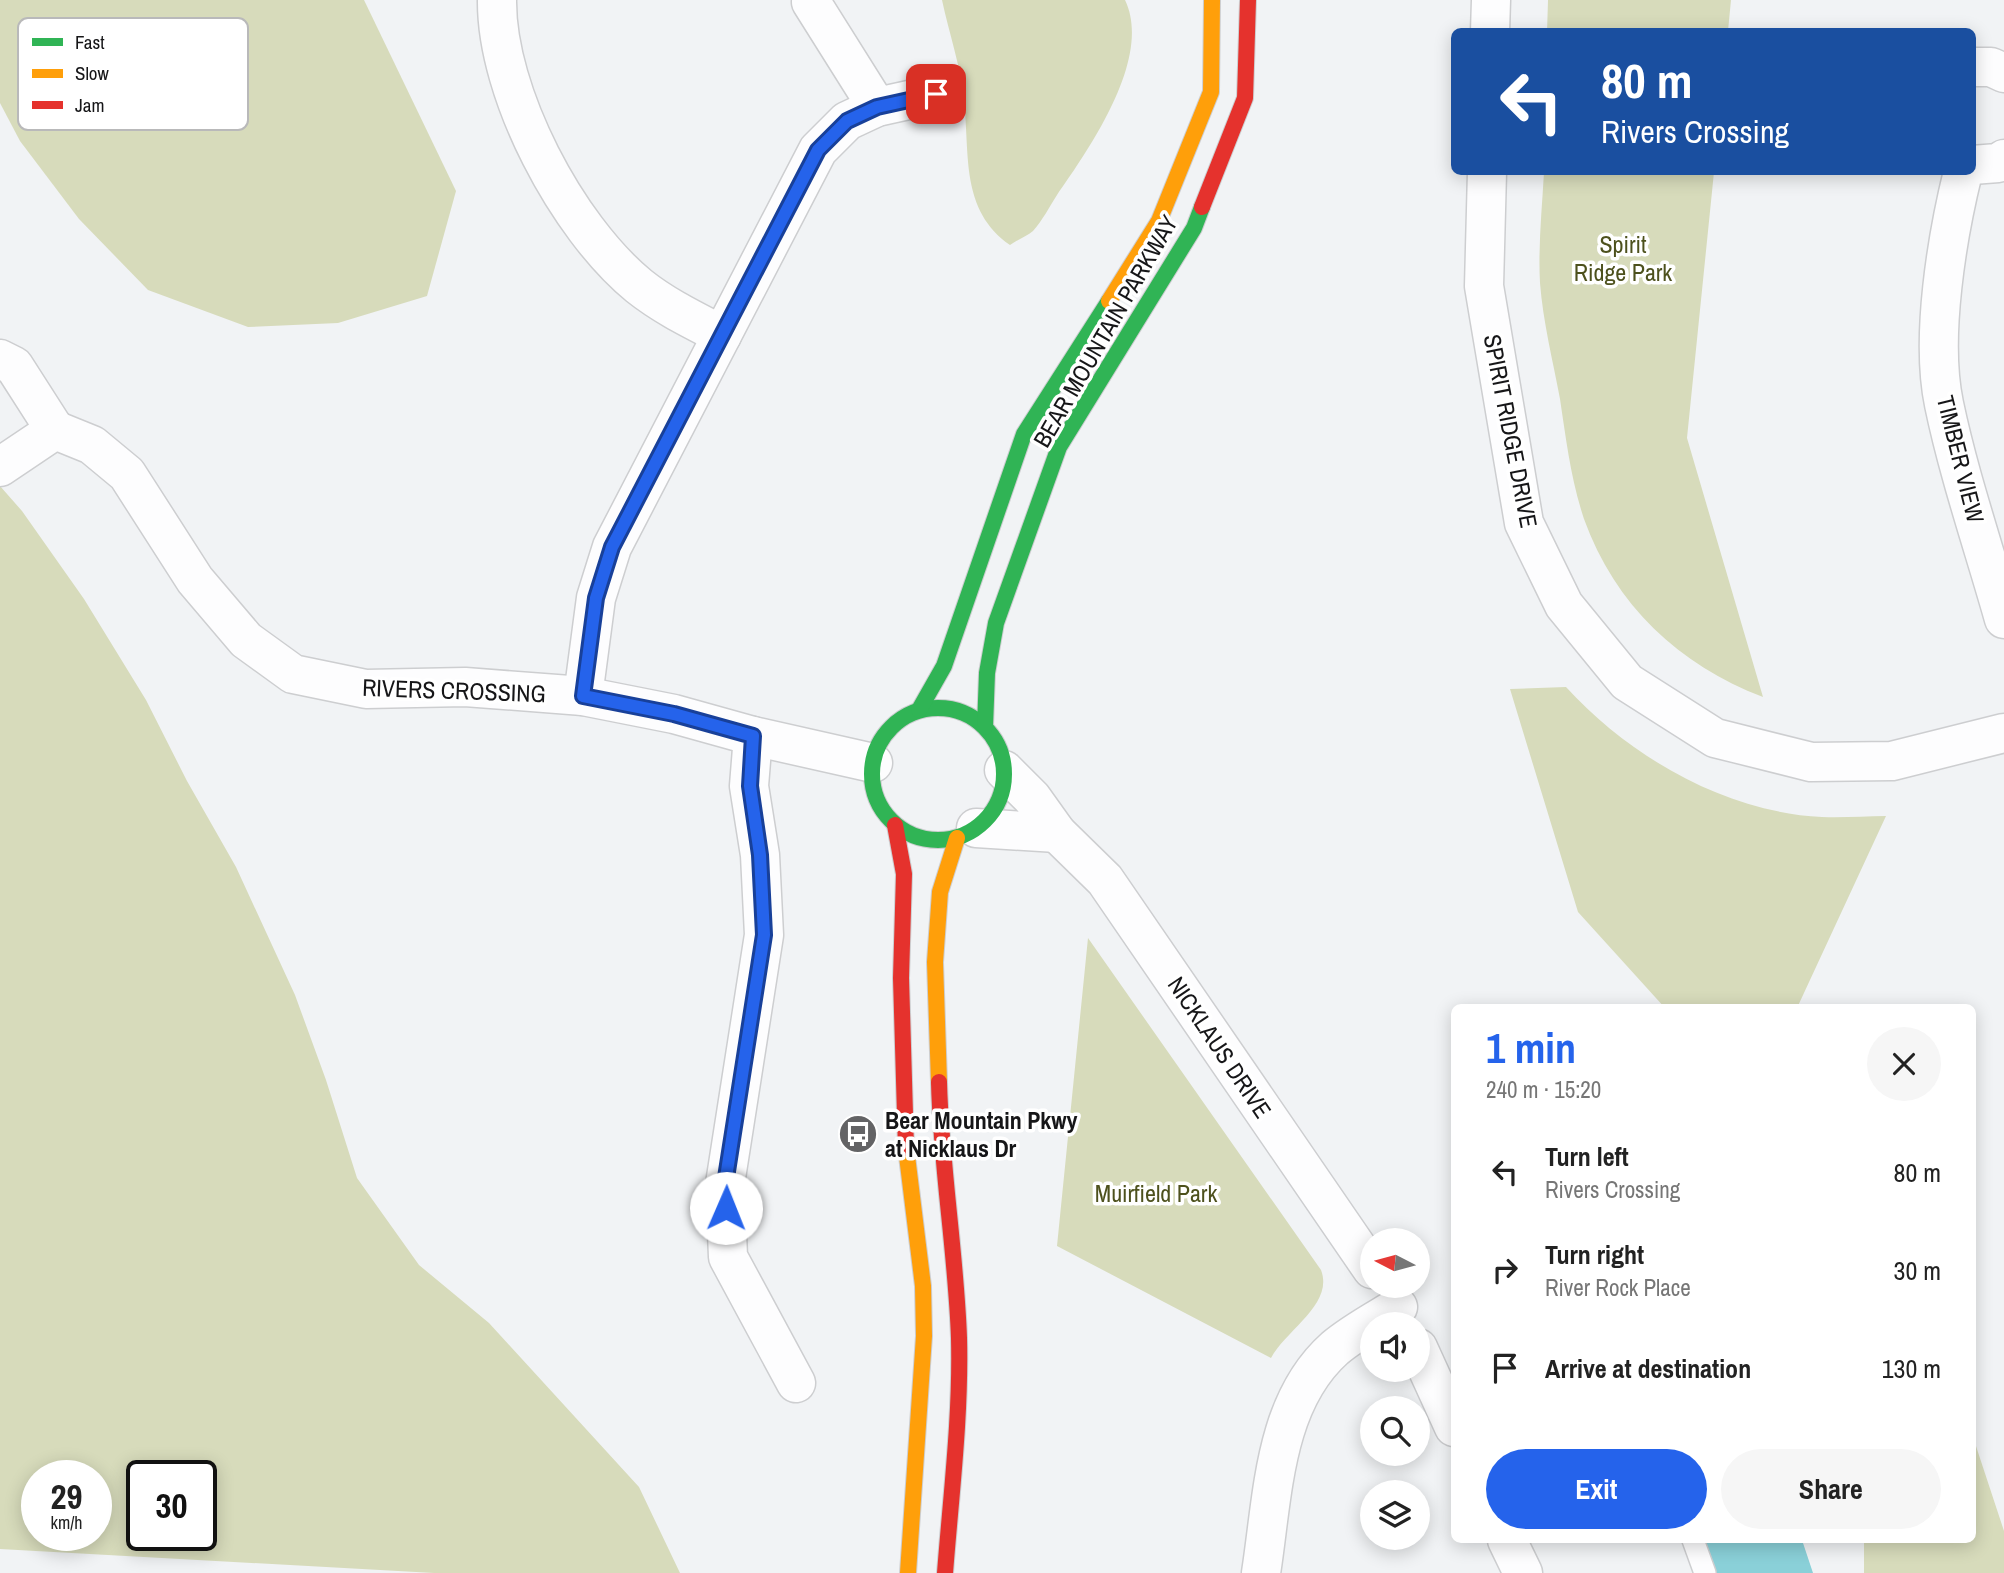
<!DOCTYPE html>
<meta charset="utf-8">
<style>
:root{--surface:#fff;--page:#f6f6f6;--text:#222;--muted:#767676;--accent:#2563eb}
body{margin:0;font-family:"Archivo Narrow",sans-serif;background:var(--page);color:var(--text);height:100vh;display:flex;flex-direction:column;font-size:26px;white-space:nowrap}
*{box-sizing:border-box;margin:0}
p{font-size:23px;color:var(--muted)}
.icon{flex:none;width:38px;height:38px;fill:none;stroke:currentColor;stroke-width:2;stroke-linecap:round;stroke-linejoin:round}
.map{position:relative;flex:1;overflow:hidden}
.details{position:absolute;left:1451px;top:1004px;width:525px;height:539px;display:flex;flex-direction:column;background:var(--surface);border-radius:10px;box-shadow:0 4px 18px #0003}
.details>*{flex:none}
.hud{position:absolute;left:1451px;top:28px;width:525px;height:147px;border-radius:10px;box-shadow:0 4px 18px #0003;background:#1a4fa0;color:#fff;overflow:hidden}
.needle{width:46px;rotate:276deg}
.buttons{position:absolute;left:1360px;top:1228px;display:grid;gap:14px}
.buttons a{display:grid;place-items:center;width:70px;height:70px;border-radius:50%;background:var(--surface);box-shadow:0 4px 18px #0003;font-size:35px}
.speed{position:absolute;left:21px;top:1460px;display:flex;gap:14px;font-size:35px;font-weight:700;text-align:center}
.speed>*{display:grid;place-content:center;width:91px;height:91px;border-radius:50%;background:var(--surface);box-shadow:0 4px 18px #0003;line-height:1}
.speed small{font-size:18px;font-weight:400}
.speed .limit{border:4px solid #111;border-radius:10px;background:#fff;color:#111}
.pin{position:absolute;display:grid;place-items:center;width:60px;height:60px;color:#fff;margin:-30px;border-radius:14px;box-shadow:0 4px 10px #0006}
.me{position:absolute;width:77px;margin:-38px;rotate:1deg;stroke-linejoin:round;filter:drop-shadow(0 0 5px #0008)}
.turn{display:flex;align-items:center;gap:24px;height:147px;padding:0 35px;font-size:32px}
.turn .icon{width:91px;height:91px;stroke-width:2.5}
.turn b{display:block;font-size:49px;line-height:60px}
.round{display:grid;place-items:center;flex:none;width:74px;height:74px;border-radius:37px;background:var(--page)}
.head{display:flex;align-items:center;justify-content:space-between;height:119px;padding:0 35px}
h1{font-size:42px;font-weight:800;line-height:52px;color:var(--accent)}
.cta{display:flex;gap:14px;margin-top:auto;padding:14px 35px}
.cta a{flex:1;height:80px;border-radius:42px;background:var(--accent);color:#fff;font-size:28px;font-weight:800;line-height:80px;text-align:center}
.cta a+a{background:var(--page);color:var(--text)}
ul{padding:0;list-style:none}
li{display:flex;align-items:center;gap:21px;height:98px;padding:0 35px}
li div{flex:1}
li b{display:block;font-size:26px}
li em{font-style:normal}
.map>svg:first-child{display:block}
.green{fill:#d7dbbb;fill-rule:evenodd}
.water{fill:#8ad0d8}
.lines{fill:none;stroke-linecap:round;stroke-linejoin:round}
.lane-casing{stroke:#cdced0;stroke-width:24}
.street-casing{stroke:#cdced0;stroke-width:41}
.fast-casing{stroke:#cdced0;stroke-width:18}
.slow-casing{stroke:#cdced0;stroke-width:18}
.jam-casing{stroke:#cdced0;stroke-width:18}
.lane{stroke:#fdfdfe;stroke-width:21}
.street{stroke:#fdfdfe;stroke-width:38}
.fast{stroke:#30b455;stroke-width:16}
.slow{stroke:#ff9f0a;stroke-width:16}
.jam{stroke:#e5322d;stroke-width:16}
.route-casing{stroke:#184099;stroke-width:18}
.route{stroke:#2563eb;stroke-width:12}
.labels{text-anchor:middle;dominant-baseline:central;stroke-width:7;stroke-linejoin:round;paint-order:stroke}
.park-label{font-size:24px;fill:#4d511d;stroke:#fff}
.street-label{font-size:24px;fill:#161618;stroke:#fff}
.poi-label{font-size:24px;font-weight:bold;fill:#161618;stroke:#fff;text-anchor:start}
.key{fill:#fff;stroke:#b9b9ba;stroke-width:2}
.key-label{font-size:19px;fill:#161618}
</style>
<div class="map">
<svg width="2004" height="1573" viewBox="0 0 2004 1573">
<rect width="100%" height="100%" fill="#f1f3f5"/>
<g class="green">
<polygon points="0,0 364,0 456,191 427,296 338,323 248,327 148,290 79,219 20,141 0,103"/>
<path d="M 942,0 L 1125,0 C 1153,58 1089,149 1057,195 C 1050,206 1042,221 1033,231 C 1027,236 1017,240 1010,245 C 960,210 970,155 964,101 C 961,67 949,33 942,0 Z"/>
<polygon points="1548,0 1731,0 1728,31 1547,32"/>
<path d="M 1544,172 L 1714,172 L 1687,438 L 1763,697 C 1679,665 1615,605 1584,519 C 1571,480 1566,439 1560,399 C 1553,361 1543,322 1540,283 C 1538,247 1542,208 1544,172 Z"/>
<path d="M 0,486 L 22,511 L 84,599 L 146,700 L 187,781 L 236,867 L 295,995 L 326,1080 L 357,1178 L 419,1265 L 489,1323 L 639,1487 L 680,1573 L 434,1573 L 0,1549 ZM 96,1475 L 96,1535 L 37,1535 L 37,1475 ZM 142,1475 L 201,1475 L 201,1535 L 142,1535 Z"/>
<path d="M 1566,687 C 1630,757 1725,812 1822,817 C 1843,818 1865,816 1886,816 L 1797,1008 L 1665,1008 L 1578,912 L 1510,689 Z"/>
<path d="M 1088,938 L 1321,1270 C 1334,1304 1287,1329 1271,1358 L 1057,1246 Z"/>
<polygon points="1972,1434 2004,1531 2004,1573 1864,1573 1864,1540 1972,1540"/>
</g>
<polygon class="water" points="1704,1540 1802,1540 1813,1573 1716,1573"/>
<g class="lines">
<g class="lane-casing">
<polyline id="lane" points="1693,1540 1705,1573"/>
</g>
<g class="street-casing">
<g id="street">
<path d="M 497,0 C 496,93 567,227 639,286 C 664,306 693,320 722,335"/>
<polyline points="811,2 877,107"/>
<polyline points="1490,32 1491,0"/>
<polyline points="1972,67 1991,67 2004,73"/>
<polyline points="1972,165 1998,163 2004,159"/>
<polyline points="1487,172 1484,286 1524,523 1564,605 1627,682 1715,738 1811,762 1892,761 2004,733"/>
<path d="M 1963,172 C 1947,237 1930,338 1944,404 C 1959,476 1984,548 2004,619"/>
<polyline points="0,359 14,366 55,430 0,467"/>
<polyline points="55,430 92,445 127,474 195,580 246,640 293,674 366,689 465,687 583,696 674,714 753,736 873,763"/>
<polyline points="583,696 596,598 612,547 818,150 847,121 877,107 936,94"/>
<polyline points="753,736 749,786 760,855 764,935 725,1184 728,1257 796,1383"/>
<polyline points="1004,770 1032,798 1057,833 1105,880 1372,1269"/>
<polyline points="976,828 1057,833"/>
<polyline points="1418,1348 1454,1427"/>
<polyline points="1507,1540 1523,1573"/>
<path d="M 1261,1573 C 1273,1497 1273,1403 1335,1348 C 1354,1332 1377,1320 1398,1307"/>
</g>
</g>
<g class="fast-casing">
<g id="fast">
<circle cx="938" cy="774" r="66"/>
<polyline points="919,710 944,666 1024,434 1109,301"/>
<polyline points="985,727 987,673 996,623 1059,447 1194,228 1202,207"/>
</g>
</g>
<g class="slow-casing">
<g id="slow">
<polyline points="1109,301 1159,221 1211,92 1212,0"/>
<polyline points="939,1082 935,962 940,892 957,838"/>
<polyline points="906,1148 923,1286 924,1336 908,1573"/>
</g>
</g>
<g class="jam-casing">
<g id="jam">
<polyline points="1202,207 1245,98 1248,0"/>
<polyline points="895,825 904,874 901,978 906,1148"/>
<path d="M 939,1082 C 941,1168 956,1252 959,1338 C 961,1416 951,1495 945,1573"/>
</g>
</g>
<use href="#lane" class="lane"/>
<use href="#street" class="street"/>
<use href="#fast" class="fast"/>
<use href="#slow" class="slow"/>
<use href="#jam" class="jam"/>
</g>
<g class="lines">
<g class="route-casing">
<polyline id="route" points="726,1208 725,1184 764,935 760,855 750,786 753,736 674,714 583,696 596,598 612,547 818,150 847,121 877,107 936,94"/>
</g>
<use href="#route" class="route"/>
</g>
<defs>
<g id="bus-disc" transform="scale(2.0125)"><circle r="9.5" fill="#636365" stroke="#fff"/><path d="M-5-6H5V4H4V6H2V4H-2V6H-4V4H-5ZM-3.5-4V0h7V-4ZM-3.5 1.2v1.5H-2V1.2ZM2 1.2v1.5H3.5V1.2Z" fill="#fff"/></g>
</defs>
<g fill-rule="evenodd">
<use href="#bus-disc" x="858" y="1134"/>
</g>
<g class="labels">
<g class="park-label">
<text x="1623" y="244">Spirit<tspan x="1623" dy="28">Ridge Park</tspan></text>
<text x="1156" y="1193">Muirfield Park</text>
</g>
<g class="street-label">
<text transform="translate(1105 331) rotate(-60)">BEAR MOUNTAIN PARKWAY</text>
<text transform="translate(1511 431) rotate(79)">SPIRIT RIDGE DRIVE</text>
<text transform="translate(1961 459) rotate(76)">TIMBER VIEW</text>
<text transform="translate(454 690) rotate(2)">RIVERS CROSSING</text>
<text transform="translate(1220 1047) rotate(56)">NICKLAUS DRIVE</text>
</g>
<g class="poi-label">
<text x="885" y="1120">Bear Mountain Pkwy<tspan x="885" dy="28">at Nicklaus Dr</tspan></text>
</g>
</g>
<rect x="18" y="18" width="230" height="112" rx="10" class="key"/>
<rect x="32" y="38" width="31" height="8" fill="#30b455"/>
<rect x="32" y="69" width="31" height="9" fill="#ff9f0a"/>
<rect x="32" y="101" width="31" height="8" fill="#e5322d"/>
<g class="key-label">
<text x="75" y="49">Fast</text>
<text x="75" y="80">Slow</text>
<text x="75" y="112">Jam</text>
</g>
</svg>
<div class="buttons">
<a><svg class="needle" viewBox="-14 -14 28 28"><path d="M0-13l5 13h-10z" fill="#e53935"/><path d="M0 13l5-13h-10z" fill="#767676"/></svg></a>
<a><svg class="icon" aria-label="sound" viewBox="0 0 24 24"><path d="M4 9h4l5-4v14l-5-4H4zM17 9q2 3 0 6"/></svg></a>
<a><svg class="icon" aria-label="search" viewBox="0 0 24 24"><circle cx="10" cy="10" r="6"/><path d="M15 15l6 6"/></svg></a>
<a><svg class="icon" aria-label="layers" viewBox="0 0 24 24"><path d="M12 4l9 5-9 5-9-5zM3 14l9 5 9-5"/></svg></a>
</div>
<div class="speed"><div>29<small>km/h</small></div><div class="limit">30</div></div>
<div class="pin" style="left:936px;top:94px;background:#d93025"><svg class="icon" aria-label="arrive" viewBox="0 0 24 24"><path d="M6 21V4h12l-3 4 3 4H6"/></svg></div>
<svg class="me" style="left:726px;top:1208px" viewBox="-20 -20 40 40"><circle r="19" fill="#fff"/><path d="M0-13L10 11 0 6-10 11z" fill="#2563eb"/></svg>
<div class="hud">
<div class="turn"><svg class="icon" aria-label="left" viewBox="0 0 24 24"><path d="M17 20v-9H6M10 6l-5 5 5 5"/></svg><div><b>80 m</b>Rivers Crossing</div></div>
</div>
<section class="details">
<div class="head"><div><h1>1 min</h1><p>240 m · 15:20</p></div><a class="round"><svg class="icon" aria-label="close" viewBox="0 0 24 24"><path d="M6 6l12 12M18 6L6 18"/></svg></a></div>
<ul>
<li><svg class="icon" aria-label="left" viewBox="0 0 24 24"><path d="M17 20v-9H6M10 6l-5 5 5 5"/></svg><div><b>Turn left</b><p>Rivers Crossing</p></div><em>80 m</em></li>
<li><svg class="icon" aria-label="right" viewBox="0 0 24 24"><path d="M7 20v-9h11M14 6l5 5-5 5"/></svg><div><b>Turn right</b><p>River Rock Place</p></div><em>30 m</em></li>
<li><svg class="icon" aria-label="arrive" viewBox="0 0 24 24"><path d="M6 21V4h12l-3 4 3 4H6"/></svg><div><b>Arrive at destination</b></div><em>130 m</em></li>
</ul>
<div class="cta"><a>Exit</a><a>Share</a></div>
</section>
</div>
